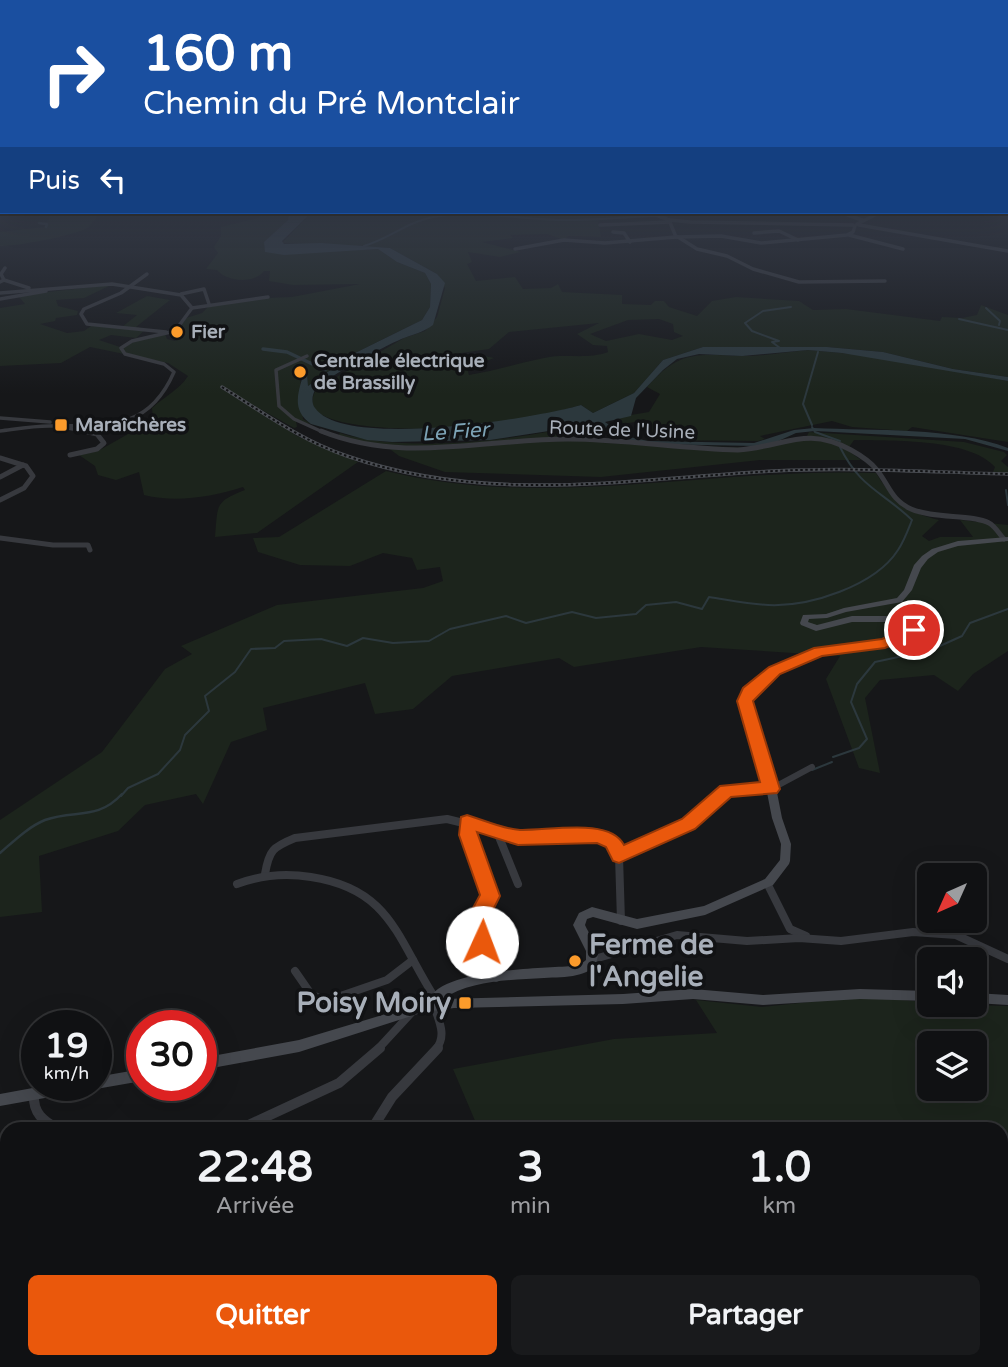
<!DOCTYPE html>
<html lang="fr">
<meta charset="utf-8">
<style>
:root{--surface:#101113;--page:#191a1c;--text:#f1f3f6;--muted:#9c9da0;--line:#303133;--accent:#ea580c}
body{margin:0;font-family:"Varela Round",sans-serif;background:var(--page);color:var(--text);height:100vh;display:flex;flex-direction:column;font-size:26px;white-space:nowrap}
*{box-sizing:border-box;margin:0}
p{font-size:23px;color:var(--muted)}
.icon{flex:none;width:38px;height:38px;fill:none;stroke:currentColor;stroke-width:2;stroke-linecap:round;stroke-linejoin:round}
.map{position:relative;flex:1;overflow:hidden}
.panel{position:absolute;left:0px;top:1122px;width:1008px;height:247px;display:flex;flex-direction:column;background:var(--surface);border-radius:21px 21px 0 0;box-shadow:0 7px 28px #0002,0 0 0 2px var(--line)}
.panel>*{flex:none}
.hud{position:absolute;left:0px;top:0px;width:1008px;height:214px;box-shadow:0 7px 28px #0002,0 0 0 2px var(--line);background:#1a4fa0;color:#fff;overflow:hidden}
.needle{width:46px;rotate:225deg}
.tools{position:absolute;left:917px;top:863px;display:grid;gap:14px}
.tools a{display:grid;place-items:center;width:70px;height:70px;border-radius:10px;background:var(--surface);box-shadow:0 7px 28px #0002,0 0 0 2px var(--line);font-size:35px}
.speed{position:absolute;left:21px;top:1010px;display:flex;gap:14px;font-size:35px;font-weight:700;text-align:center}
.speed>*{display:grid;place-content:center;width:91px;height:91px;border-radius:50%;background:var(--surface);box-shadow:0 7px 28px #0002,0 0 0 2px var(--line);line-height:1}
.speed small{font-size:18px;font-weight:400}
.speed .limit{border:10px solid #d22;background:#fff;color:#111}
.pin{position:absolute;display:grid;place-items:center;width:60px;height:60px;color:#fff;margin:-30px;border:4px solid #fff;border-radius:50%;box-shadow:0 2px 7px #0007}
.me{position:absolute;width:77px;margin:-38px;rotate:2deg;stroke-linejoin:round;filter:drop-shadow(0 0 5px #0008)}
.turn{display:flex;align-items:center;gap:24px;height:147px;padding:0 28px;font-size:32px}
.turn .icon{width:91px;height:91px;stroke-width:2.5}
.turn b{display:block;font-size:49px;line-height:60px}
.then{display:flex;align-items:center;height:66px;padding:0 28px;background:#0003;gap:14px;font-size:26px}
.eta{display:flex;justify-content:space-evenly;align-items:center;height:119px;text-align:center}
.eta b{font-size:42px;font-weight:800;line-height:49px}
.cta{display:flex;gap:14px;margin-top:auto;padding:14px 28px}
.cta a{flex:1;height:80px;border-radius:10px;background:var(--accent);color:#fff;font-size:28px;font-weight:800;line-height:80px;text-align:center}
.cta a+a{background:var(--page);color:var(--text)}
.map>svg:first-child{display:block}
.green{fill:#1c241c;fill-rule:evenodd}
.water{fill:#2c383d}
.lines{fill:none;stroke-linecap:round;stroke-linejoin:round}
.stream-far1{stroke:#2c383d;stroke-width:2}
.stream{stroke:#2c383d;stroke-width:2.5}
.canal-far1{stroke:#2c383d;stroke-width:2.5}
.canal{stroke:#2c383d;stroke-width:3.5}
.street-far4{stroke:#37393e;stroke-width:3.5}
.street-far3{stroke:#37393e;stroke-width:5}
.street-far2{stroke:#37393e;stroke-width:6}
.street-far1{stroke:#37393e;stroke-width:8}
.street{stroke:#37393e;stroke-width:10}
.secondary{fill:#45484e;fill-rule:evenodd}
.rail-casing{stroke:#4a4d53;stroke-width:3.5}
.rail{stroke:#111214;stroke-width:2;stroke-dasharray:2.5;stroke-linecap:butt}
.route{fill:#ea580c;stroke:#983908;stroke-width:2}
.poi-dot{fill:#fc9b2b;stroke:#111214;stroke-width:2.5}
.labels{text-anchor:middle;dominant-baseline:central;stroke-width:7;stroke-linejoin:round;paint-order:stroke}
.far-poi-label{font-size:19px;font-weight:bold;fill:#a8afb9;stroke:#111214;text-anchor:start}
.far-street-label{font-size:19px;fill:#a8afb9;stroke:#111214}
.far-water-label{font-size:21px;font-style:italic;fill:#7da3b6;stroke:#111214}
.near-poi-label{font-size:28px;font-weight:bold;fill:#a8afb9;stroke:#111214;text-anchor:start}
</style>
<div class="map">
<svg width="1008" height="1367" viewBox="0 0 1008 1367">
<rect width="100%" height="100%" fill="#161719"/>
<g class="green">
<path d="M 9,212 L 127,212 L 127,216 L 98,215 C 96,219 91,224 89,227 C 79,235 13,247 0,246 L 0,232 L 44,227 L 50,217 Z"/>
<path d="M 265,212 L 289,212 L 288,220 L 264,242 L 301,253 L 378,249 L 397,262 L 425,273 L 431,284 L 430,307 L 422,320 L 353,354 L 308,386 L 307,376 L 300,374 L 303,419 L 311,424 L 296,421 L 297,427 L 294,428 L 221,387 L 297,436 L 358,462 L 257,533 L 215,537 C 218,505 214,502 245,490 L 243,487 C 211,497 176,503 144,495 L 139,472 L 116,480 L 98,475 L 95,466 L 79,455 L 98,451 L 153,420 L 152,408 C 164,397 180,389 188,376 L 168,363 L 90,347 L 61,363 L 0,366 L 0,308 L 25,304 L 19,297 L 29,294 L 111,285 L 84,298 L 56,300 L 58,306 L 78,311 L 77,315 L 56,318 L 55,321 L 40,324 L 67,333 L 84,331 L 91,326 L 122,327 L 137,315 L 116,313 L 147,296 L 170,300 L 136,327 L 146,329 L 136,338 L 111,335 L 99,340 L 123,348 L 130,343 L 165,334 L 167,339 L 175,341 L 182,336 L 180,328 L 183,319 L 202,313 L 208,307 L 265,298 L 292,297 L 360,284 L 293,285 L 269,281 L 270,271 L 264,271 C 254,284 227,282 217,270 L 206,269 L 218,253 L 214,247 L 221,236 L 221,227 L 258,218 Z"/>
<path d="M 312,212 L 644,212 L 659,216 L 598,219 L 601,237 L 568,236 L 564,240 L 547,234 L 510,235 L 513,238 L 482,242 L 521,252 L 500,257 L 468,252 L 472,262 L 467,264 L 476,281 L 515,277 L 523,289 L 551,288 L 558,284 L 562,292 L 622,295 L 622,304 L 651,305 L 655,301 L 664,301 L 669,307 L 697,316 L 712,301 L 736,297 L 799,301 L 813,310 L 846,309 L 940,321 L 942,317 L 962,318 L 977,315 L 981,305 L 1008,315 L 1008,377 L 953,369 L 883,352 L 827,347 L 703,347 L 663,360 L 634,393 L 593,413 L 581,405 C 543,416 503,424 464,427 C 435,430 333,432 315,409 C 310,402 313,396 316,389 L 404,338 L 425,331 L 437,317 L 445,288 L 437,274 L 390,248 L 282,243 ZM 659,319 L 673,324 L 674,332 L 683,336 L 672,340 L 639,334 L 606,341 L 590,334 L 628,320 ZM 599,323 L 577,334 L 593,345 L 607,346 L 608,352 C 586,360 566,353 544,358 C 519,363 495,371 469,375 L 467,368 L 494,358 L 484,356 L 472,359 L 472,363 L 445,366 L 448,355 L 489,349 L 509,332 Z"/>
<path d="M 808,350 L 874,356 L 1008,381 L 1008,442 L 912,427 L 907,431 L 852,427 L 832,421 L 760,436 L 765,439 L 758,441 L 651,440 L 646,439 L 649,432 L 635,422 L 621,424 L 613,418 L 649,412 L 660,394 L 647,387 C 681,349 696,355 743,356 C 765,356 787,352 808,350 Z"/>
<path d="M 586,424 L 587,428 L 602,433 L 603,443 L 765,448 L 807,436 L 809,432 L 964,442 L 1004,452 L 1007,455 L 1001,461 L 1008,467 L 1008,473 L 993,472 L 995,467 C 969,438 892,441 854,440 L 847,450 L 861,460 L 760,460 L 601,477 L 445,472 L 399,456 L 387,447 L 338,436 L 340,433 C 406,454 519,440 586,424 Z"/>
<path d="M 386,471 C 549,511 711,467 876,473 C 895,503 904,511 939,520 L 922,536 L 929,541 L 940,537 L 973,537 L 960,520 L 1008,525 L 1008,651 L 973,674 L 958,691 L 934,675 L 880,680 L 865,698 L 880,773 L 859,768 L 826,679 L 840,656 L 701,647 L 574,667 L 559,658 L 452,676 L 413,709 L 375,714 L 365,683 L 263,708 L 267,730 L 231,742 L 203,804 L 196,794 L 145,805 L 118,831 L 39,856 L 42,912 L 0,917 L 0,820 L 102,752 L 165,669 L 192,654 L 181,646 L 277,605 L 423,588 L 443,581 L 440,567 L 417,570 L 412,558 L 383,553 L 350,566 L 300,565 L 258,552 L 253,538 L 279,537 Z"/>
<path d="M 857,997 L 929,1002 L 929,1004 L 1008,1006 L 1008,1367 L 529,1367 L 529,1362 L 1001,1362 L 1001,1129 L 469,1129 L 476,1123 L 453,1069 L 614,1039 L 717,1033 L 696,1000 L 762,1007 ZM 929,1043 L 975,1043 L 975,1088 L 929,1088 Z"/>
</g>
<path class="water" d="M 289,212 L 312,212 L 282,241 L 284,244 L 321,243 L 390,248 L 437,274 L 445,283 L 433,325 C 423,332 415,334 404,338 C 390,343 325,378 316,389 C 312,394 311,403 315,408 C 344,450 537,418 581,405 L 593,413 L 634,393 L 663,360 L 703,347 L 827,347 L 883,352 L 953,369 L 1008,377 L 1008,381 L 842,353 L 808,350 L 742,356 L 699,354 L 677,359 L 663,370 L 636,398 L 631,416 L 605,422 L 625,436 L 648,441 L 754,443 L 794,430 L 814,428 C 873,431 954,427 1008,448 L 1008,451 L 965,439 L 815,431 L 796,433 L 774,443 L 756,446 L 650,444 L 626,439 L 595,424 L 490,440 L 392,442 L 367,440 L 311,424 C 293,411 297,396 302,379 L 299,375 L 307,374 L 308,386 L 353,354 L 422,320 L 430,307 L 431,284 L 425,273 L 397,262 L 378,249 L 284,255 L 265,252 L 264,242 L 288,220 Z"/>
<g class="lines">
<g class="stream-far1">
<polyline points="663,216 676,214"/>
<path d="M 364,246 C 389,239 407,222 433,217 C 479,209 512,219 557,220 C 589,221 622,217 654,216"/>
<polyline points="986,308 1000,321 999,325"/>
<polyline points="959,319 1008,330"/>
<polyline points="780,348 772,342 779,341 752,331 745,323 763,311 791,307"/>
<polyline points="812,425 803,404 818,352"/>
<polyline points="812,427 815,432 840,441"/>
<polyline points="1006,490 1008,505"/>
<polyline points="833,757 859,748 867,739 851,702 857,684 875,662 931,650 962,636 970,623 1008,609"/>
<polyline points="812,770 832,762"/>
<path d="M 121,796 L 128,788 L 158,774 L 180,750 L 185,735 L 209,711 L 205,696 L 235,672 L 251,649 L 275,648 L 284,641 L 321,639 L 347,646 L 363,638 L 393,643 L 429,641 L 450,629 L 506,616 L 526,623 L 572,612 L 596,618 L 636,614 L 646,605 L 676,602 L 702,609 L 709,597 C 729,600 749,604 768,605 C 809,607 875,586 898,550 C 904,541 908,530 912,520 C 882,491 860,488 840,447"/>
</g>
<path class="stream" d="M 0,853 C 14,841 28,827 45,820 C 75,809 97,821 122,794"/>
<polyline class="canal-far1" points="39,223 47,224 46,227"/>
<polyline class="canal" points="263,349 287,352 325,370"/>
<g class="street-far4">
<polyline points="558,212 650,214"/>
<polyline points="648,212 669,220 690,222 853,225"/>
<polyline points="839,212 862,220"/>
<polyline points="669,220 676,237 721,236 761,243 847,235 853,232 855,226"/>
<polyline points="857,224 881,212"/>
<polyline points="600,225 670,222"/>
<polyline points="859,225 1008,251"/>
<polyline points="613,232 624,233 630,242"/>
<polyline points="754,233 779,231 798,240"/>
<polyline points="849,235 903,249"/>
<polyline points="678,237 697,249 727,256 753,269 799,282 885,281"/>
<polyline points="515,249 564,240 605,243 676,237"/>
<polyline points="147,274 121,293 84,309 81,314 87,324 166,332"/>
<polyline points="4,280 29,288"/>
<polyline points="0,282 4,280 1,274 5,268"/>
<path d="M 0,293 L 112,284 L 181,295 L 192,308 L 175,331 L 132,341 L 121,348 L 125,354 L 164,364 L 174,372 C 148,432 106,425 49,426 C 33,426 16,429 0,431"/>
<polyline points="181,294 204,289 209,304"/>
<polyline points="0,299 46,291"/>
<polyline points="192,308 268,297"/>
<polyline points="307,356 276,370 279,406 294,419 325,433"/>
<polyline points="0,418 50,422"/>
<polyline points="68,428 92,433"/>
</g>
<g class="street-far3">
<path d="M 321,431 C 403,464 483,439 568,439 C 625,439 681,449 738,450 C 784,447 806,425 851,450 C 860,455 870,461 877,470 C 889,485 891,500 911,509 C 933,519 973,514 989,523 C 995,526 1000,535 1004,539"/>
<polyline points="70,455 97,449 104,443 97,434 84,431"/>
<polyline points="0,458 26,466 33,476 24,488 0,500"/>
<polyline points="0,477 23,465"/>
<polyline points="0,538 53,545 88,545 90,550"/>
</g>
<polyline class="street-far2" points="720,796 724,792 771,789 812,767"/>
<g class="street-far1">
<polyline points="467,822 468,835 490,896 477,921 496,978"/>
<polyline points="497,832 518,884"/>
<path d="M 265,874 C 269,850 273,847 295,838 L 447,819 L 525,838 L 600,835 L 613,842 L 619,856"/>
<polyline points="767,883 790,929 806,936"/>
<path d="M 237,884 C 261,875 286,873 311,877 C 391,889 397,939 435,998"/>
<polyline points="621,921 619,856 689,824 722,794"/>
<polyline points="591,960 677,935 747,941 799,938 841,941 913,932 956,935 1008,959"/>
<polyline points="295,971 311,994 326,1001 387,980 413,960"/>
<path d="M 434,1006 C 439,1021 447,1036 436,1049"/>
<polyline points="378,1049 413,1011"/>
</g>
<g class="street">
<path d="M 34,1095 C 33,1113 43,1121 58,1129"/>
<polyline points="240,1129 339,1083 380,1048"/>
<polyline points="372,1129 392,1097 438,1048"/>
<polyline points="0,1205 7,1202"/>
<polyline points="434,1362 439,1367"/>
<polyline points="79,1367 80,1362"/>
<polyline points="121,1367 132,1362"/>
</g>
<g class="secondary">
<path d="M 1008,537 L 1008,541 L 958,546 L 938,552 L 928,559 L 921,568 L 912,590 L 902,602 L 846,612 L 827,618 L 809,619 L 808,622 L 817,625 L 852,616 L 901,616 L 923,610 L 935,613 L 940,620 L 939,622 L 894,644 L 827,653 L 787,667 L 751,696 L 749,703 L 758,737 L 772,767 L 782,818 L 791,844 L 790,861 L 789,864 L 773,885 L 705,915 L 637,929 L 593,917 L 587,919 L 585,925 C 589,935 601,948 597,960 C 595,970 585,973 577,975 C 566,978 555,977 544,978 C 511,980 471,980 443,999 L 623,994 L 693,989 L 763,995 L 860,989 L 929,991 L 929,1001 L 860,999 L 763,1005 L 693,999 L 623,1004 L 454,1008 L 424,1012 L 299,1052 L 201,1070 L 201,1058 L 299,1040 L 429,1001 C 437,969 545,968 574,966 L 581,964 L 586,960 L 586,951 L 573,925 L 579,913 L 592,907 L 637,919 L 704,906 L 765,879 L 780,860 L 781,844 L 772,818 L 762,767 L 748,737 L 741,703 L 744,693 L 781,663 L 826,647 L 889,640 L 931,619 L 929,617 L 923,615 L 902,622 L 852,622 L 816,631 L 801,625 L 800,623 L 803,615 L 826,614 L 844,608 L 897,598 L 904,590 L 914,565 L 922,556 L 932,549 L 958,541 Z"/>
<polygon points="975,993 1008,995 1008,1005 975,1003"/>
<polygon points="142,1069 142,1081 96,1089 92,1087 90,1085 96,1085 96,1077"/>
<polygon points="49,1085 90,1085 89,1089 84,1091 0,1106 0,1094"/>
</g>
<g class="rail-casing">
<path id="rail" d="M 222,387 C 262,412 302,441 347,456 C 487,505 630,479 774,471 C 852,467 930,472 1008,474"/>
</g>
<use href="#rail" class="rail"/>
</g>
<linearGradient id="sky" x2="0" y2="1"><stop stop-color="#0c0d0e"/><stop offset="0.51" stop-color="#363c49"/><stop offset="1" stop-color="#363c49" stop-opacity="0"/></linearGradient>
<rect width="1008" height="394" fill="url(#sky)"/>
<path class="route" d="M 914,625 L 921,630 L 919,633 L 885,648 L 822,656 L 780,674 L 753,701 L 780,789 L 777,793 L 731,797 L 695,829 L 619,863 L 613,861 L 606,847 L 597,843 L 518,845 L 477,832 L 500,896 L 488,920 L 493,942 L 490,948 L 482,951 L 475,948 L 467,919 L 480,895 L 459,835 L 461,817 L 467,815 C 484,820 503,829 520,830 C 548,831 610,817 624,845 L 682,819 L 720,786 L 760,782 L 737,701 L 743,688 L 769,667 L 814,648 L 882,639 Z"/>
<g class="poi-dot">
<circle cx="177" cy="332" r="7"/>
<circle cx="300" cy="372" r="7"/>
<rect x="54" y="418" width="14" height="14" rx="3.5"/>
<circle cx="575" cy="961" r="7"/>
<rect x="458" y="996" width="14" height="14" rx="3.5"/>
</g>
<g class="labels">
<g class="far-poi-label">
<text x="191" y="332">Fier</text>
<text x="314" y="361">Centrale électrique<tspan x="314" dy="22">de Brassilly</tspan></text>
<text x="75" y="425">Maraîchères</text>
</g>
<g class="far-street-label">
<text transform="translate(622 430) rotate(2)">Route de l'Usine</text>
</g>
<g class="far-water-label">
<text transform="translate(455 432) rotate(-4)">Le Fier</text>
</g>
<g class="near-poi-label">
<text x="589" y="945">Ferme de<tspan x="589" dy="32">l'Angelie</tspan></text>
<text x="451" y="1003" text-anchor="end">Poisy Moiry</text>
</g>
</g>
</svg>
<div class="tools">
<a><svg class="needle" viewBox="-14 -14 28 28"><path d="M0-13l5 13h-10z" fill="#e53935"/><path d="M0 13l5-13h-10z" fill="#9c9da0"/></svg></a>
<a><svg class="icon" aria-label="sound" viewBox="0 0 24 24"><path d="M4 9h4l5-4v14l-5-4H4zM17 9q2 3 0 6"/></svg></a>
<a><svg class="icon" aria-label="layers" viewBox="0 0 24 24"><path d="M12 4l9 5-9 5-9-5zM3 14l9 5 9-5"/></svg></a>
</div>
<div class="speed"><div>19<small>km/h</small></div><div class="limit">30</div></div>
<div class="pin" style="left:914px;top:630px;background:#d93025"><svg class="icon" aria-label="arrive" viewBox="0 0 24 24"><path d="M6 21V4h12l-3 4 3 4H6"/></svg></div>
<svg class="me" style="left:482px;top:942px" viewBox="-20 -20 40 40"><circle r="19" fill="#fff"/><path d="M0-13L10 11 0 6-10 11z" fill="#ea580c"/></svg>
<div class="hud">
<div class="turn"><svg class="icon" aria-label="right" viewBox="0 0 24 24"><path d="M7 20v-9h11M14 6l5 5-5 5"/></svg><div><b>160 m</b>Chemin du Pré Montclair</div></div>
<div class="then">Puis<svg class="icon" aria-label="left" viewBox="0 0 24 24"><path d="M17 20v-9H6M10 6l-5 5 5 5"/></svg></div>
</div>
<section class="panel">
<div class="eta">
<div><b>22:48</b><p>Arrivée</p></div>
<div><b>3</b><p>min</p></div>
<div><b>1.0</b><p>km</p></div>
</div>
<div class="cta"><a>Quitter</a><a>Partager</a></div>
</section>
</div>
